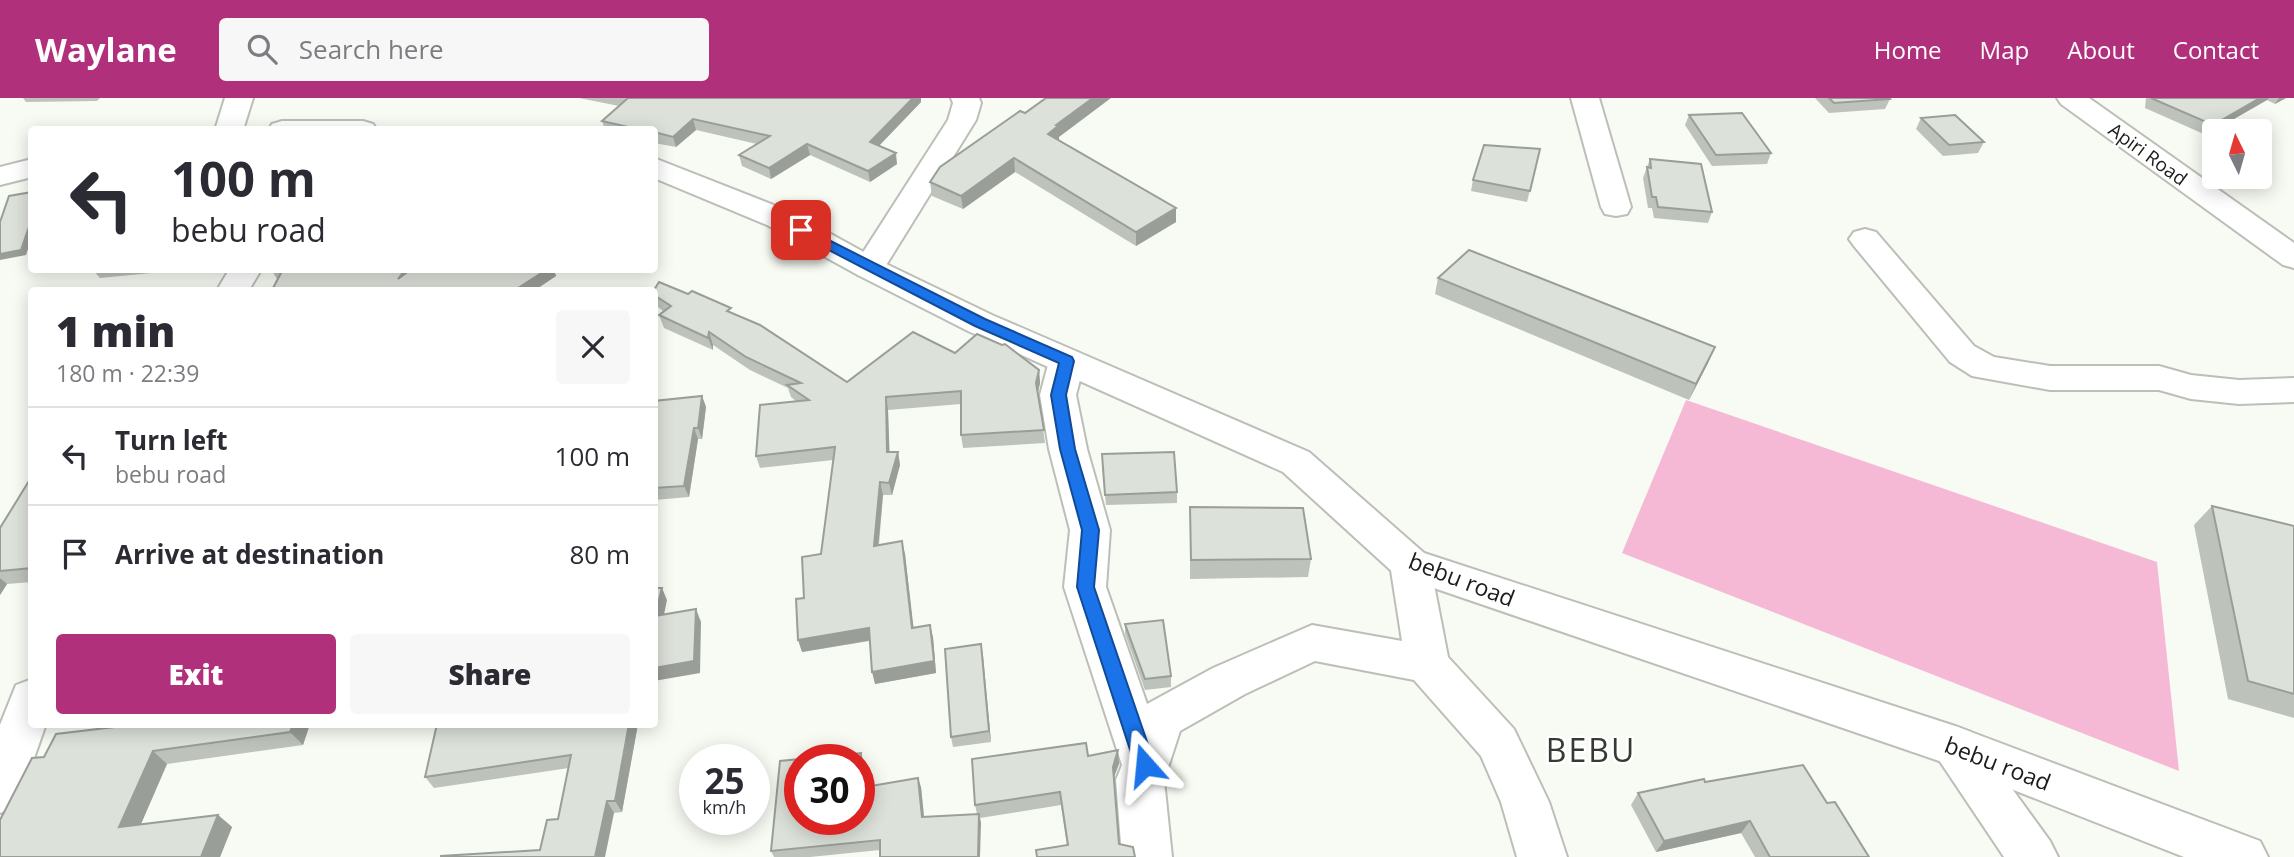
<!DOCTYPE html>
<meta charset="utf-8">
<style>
:root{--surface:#fff;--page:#f7f7f7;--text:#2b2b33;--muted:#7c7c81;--line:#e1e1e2;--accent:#b1307c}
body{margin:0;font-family:"Open Sans",sans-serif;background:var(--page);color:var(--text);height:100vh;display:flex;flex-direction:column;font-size:26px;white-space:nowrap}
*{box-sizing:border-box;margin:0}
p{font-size:23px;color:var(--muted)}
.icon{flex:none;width:38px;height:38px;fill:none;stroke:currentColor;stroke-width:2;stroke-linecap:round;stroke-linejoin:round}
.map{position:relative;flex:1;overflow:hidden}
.sheet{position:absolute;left:28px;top:189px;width:630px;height:441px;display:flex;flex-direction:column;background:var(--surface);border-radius:7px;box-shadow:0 4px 18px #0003}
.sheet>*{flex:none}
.banner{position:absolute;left:28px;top:28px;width:630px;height:147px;border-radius:7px;box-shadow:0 4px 18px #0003;background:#fff;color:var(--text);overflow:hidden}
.needle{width:46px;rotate:355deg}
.tools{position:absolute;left:2202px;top:21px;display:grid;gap:14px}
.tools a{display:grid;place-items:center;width:70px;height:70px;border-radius:7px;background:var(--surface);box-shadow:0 4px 18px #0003;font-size:35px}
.speed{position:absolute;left:679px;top:646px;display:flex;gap:14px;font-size:35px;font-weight:700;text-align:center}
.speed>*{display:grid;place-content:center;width:91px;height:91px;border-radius:50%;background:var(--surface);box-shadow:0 4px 18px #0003;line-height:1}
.speed small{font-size:18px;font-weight:400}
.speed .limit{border:10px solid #d22;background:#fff;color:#111}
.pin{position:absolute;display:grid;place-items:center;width:60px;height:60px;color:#fff;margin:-30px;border-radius:14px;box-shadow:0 4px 10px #0006}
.me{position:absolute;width:77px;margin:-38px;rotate:342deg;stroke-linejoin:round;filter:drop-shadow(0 0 5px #0008)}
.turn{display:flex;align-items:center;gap:24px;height:147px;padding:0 28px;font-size:32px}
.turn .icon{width:91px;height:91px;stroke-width:2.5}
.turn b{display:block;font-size:49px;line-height:60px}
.round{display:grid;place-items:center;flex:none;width:74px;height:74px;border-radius:7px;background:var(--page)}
.summary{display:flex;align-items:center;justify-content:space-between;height:119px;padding:0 28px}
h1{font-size:42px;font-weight:800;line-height:52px}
.button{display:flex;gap:14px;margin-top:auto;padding:14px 28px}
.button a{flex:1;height:80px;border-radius:7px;background:var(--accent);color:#fff;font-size:28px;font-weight:800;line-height:80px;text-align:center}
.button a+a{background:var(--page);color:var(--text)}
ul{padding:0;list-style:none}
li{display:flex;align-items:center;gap:21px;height:98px;padding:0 28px;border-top:2px solid var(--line)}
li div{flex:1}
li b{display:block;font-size:26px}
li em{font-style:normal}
header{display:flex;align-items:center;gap:42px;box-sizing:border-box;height:98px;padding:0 35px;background:var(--accent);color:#fff}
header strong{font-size:33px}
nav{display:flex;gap:38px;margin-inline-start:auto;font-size:24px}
.search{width:490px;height:63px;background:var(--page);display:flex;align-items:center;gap:18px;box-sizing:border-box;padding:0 24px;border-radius:7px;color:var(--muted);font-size:26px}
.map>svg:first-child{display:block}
.green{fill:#f5b9d6}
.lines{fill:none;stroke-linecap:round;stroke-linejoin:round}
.minor-casing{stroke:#bbbfb7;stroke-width:4}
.tertiary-casing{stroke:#bbbfb7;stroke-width:4}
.minor{fill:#fff;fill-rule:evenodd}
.tertiary{fill:#fff;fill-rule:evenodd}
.wall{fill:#bdc2bb}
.shaded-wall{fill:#9a9e98}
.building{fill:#dce1d9;stroke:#9a9e98;stroke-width:2}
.route{fill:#1a73e8;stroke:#114b97;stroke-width:2}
.labels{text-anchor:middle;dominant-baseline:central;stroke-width:5;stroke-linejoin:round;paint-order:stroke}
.far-street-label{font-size:19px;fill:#1c1d1b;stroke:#fff}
.street-label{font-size:23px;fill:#1c1d1b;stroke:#fff}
.near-quarter-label{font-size:32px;letter-spacing:2px;fill:#373a34;stroke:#fff}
</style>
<header>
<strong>Waylane</strong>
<div class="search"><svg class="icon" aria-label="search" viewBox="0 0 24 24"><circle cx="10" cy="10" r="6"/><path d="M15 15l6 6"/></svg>Search here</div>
<nav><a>Home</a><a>Map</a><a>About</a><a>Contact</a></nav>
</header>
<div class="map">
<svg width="2294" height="759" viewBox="0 0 2294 759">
<rect width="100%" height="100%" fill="#f7fbf3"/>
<polygon class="green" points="1686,302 2157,464 2179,673 1622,455"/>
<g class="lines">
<g class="minor-casing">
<g id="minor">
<polygon points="225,0 253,0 243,32 215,32"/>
<polygon points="951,0 979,0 981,5 976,22 880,177 869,180 858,177 853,170 948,22 953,5"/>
<polygon points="1571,0 1599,0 1631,109 1627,116 1616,118 1605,116 1601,109"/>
<polygon points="1865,131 1876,134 1974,248 1994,259 2050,268 2159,268 2191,277 2239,282 2294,280 2294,304 2239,306 2191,301 2159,292 2050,292 1972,278 1950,264 1854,148 1849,141 1854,134"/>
<polygon points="229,172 261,172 249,192 217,192"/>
<polygon points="1067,251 1079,255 1085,263 1076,297 1087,351 1110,432 1106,489 1147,606 1213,570 1312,527 1402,543 1390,466 1396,455 1410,450 1424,455 1430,466 1448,559 1514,631 1549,704 1567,759 1517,759 1501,704 1481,658 1414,582 1315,563 1245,596 1180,633 1164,682 1172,759 1122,759 1116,682 1122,667 1064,489 1070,432 1049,351 1040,297 1049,263 1055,255"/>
<polygon points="32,581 32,626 46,626 17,709 0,715 0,627 16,587"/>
<polygon points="1955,628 1971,634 2050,743 2058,759 2004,759 1939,662 1932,648 1939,634"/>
</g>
</g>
<g class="tertiary-casing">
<g id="tertiary">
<polygon points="2057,0 2089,0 2294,145 2294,170 2283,167 2061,6"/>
<polygon points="282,23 363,23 373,26 377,32 268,32 272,26"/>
<polygon points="654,60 789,113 880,163 992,217 1309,354 1424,455 1955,628 2260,743 2268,759 2184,759 1945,665 1396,477 1283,374 968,233 858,177 767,127 654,80"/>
<polygon points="32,61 32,79 0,87 0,69"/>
</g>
</g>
<use href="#minor" class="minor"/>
<use href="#tertiary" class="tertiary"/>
</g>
<g class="wall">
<polygon points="23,0 100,0 97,3 26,4"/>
<polygon points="579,0 921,0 921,4 879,48 897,66 870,84 810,57 771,81 742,68 739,57 757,46 696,32 676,49 654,45 654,32 605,32 602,23 619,8"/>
<polygon points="1815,0 1889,0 1890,1 1885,11 1829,15"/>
<polygon points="2146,0 2286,0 2275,6 2267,2 2206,37 2145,10"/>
<polygon points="1689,17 1771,55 1767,66 1712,68 1685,27"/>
<polygon points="1921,20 1984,44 1978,55 1943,58 1916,31"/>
<polygon points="1059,39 1059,42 1176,124 1136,148 1015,74 963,111 932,98 930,84"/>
<polygon points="1540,51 1527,104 1471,93 1473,82"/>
<polygon points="1650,61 1712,114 1708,125 1654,120 1652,110 1648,110 1643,80"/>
<polygon points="93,172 182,172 100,180"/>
<polygon points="273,172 554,172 556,178 535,192 272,192 277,181 272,173"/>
<polygon points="1438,180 1708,265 1689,302 1435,196"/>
<polygon points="654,192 733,216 847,284 955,255 1039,272 1040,285 1038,295 1045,345 963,350 961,337 961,306 888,312 889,354 898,354 900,367 892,397 883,397 879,447 905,456 913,530 933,539 936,575 875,586 870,543 802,554 804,500 821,456 833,362 760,370 756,358 796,303 791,299 788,290 750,272 713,247 713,252 664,230 659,217 664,214 657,208 654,203"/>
<polygon points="702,298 706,309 702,341 698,341 689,399 654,402 654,303"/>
<polygon points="1102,367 1177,394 1177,405 1106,407"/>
<polygon points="32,378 32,484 7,486 0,497 0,430"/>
<polygon points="2212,408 2294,428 2294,620 2228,601 2194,427"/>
<polygon points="1190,409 1311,461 1308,479 1190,481"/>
<polygon points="1125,526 1171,578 1171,589 1145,592 1125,536"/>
<polygon points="981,546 991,644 953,649 951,639"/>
<polygon points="140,626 310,626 303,647 167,666 141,726 218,717 232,729 220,759 0,759 44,659"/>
<polygon points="437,626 638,626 622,714 614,715 540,752 558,721 569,670 434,690 425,679"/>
<polygon points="1118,652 1119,666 1067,748 1061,707 980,720 981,725 880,752 810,759 774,759 771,753 864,665 862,689 921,689 924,719 977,716 975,707 1088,658"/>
<polygon points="1705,684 1827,705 1869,759 1755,759 1741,735 1656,754 1631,707 1638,695"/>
</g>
<g class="shaded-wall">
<polygon points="913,0 921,0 921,4 872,55 870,44"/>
<polygon points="1093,0 1111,0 1059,39 1059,42 1048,36 1056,27"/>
<polygon points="2260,0 2269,0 2267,2 2206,37 2213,27"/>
<polygon points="2279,0 2286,0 2275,6"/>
<polygon points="693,21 696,32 676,49 673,39"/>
<polygon points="807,46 810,57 771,81 769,70"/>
<polygon points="896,55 897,66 870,84 868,73"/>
<polygon points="1014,60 1015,74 963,111 961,98"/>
<polygon points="1176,110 1176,124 1136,148 1136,134"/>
<polygon points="32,120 32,139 26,157 0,162 0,156"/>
<polygon points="546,172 554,172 556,178 535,192 515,192"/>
<polygon points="709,234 713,247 713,252 708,240"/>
<polygon points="1715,249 1708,265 1689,302 1696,286"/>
<polygon points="1039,272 1040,285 1037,297 1036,285"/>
<polygon points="702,298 706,309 702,341 698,330"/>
<polygon points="886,299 888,312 890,367 887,354"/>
<polygon points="694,330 698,341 689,399 684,388"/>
<polygon points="898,354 900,367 892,397 889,385"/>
<polygon points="880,384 883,397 877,460 874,448"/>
<polygon points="902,443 905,456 915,542 912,530"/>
<polygon points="0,480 7,486 0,497"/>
<polygon points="662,490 667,502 661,531 655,518"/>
<polygon points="696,511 701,524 700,575 654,583 654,570"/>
<polygon points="930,527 933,539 936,575 875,586 872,574"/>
<polygon points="869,530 872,542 802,554 798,542"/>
<polygon points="981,546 983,557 991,644 989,633"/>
<polygon points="293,626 310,626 303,647 290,634"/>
<polygon points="629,626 638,626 622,714 615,703"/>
<polygon points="1118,652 1119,666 1113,682 1113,669"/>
<polygon points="153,653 167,666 134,742 119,729"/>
<polygon points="861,655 864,665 862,700 859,693"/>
<polygon points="918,680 921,689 925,729 922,719"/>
<polygon points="607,703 614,715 605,759 595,759"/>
<polygon points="979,716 981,725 980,759 978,759"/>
<polygon points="218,717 232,729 220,759 201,759"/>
<polygon points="1750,723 1741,735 1656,754 1664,743"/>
</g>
<g class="building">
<polygon points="628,0 913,0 870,44 896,55 868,73 807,46 769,70 739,57 770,38 693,21 673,39 654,34 654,32 641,32 602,23"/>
<polygon points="1046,0 1093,0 1056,27 1058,28 1048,36 1176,110 1136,134 1014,60 961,98 930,84 940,69 1020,13 1025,15"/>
<polygon points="1829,0 1889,0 1890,1 1834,5"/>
<polygon points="2151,0 2260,0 2213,27"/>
<polygon points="1742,15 1771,55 1716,57 1689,17"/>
<polygon points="1955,17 1984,44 1949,47 1921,20"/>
<polygon points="1484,47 1540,51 1530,93 1473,82"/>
<polygon points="1650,61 1701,66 1712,114 1658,109 1656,99 1652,99 1647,69 1651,70"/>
<polygon points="32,94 32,120 21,152 0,156 0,124 9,98"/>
<polygon points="1469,152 1715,249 1696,286 1438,180"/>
<polygon points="273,172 405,172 398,181 410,172 546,172 515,192 272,192 282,173 272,173"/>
<polygon points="659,184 688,196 692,193 731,210 727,213 760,227 847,284 913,234 955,255 977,236 1002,247 1005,246 1039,272 1036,285 1044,332 961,337 961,293 886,299 887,354 898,354 889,385 880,384 874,448 902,443 912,530 930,527 934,563 872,574 869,530 798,542 796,501 804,500 802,459 821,456 835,349 756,358 760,307 809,302 787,287 801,285 746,259 709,234 708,240 659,217 671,208 654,197 654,192"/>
<polygon points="702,298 698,330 694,330 684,388 654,390 654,303"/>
<polygon points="1174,354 1177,394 1105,397 1102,356"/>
<polygon points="32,378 32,470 0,473 0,430"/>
<polygon points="2212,408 2294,428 2294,596 2248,583"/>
<polygon points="1190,409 1303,410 1311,461 1191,462"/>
<polygon points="654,490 662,490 655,518 696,511 694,563 654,570"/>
<polygon points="1163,522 1171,578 1145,581 1125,526"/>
<polygon points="981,546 989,633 951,639 945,551"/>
<polygon points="140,626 293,626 290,634 153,653 119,729 218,717 201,759 0,759 0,722 32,660 44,659 56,636"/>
<polygon points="437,626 629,626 615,703 607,703 595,759 441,759 441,758 540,752 547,722 558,721 571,657 425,679"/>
<polygon points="1086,645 1088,658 1118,652 1113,669 1119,746 1133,749 1135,759 1037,759 1036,752 1068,747 1060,694 975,707 972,661"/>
<polygon points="861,655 859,677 859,662 800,662 800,721 859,721 859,690 918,680 922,719 979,716 978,759 880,759 880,742 771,753 780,663"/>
<polygon points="1803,667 1827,705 1835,704 1869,759 1770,759 1750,723 1664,743 1638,695 1704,681 1705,684"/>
</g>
<polygon class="route" points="801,128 985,221 1072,259 1074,263 1066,297 1075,351 1099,432 1094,489 1155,667 1152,673 1145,676 1138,673 1135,667 1077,489 1082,432 1060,351 1051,297 1059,265 975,228 796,135 794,132"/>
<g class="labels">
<g class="far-street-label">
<text transform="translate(2148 56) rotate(36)">Apiri Road</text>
</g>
<g class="street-label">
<text transform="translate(1462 481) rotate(21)">bebu road</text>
<text transform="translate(1998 665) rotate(21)">bebu road</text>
</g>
<g class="near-quarter-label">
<text x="1591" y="651">BEBU</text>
</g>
</g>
</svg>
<div class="tools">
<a><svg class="needle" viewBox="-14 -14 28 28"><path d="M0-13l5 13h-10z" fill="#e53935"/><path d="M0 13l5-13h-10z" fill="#7c7c81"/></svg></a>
</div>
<div class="speed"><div>25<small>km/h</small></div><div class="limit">30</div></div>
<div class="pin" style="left:801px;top:132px;background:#d93025"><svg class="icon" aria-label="arrive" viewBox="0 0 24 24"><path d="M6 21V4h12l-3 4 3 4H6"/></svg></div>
<svg class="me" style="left:1145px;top:667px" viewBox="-20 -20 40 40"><path d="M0-17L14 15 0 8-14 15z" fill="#1a73e8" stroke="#fff" stroke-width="4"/></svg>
<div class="banner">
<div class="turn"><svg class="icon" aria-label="left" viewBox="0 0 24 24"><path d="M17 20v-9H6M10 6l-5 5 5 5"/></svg><div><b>100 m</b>bebu road</div></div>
</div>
<section class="sheet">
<div class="summary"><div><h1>1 min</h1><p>180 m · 22:39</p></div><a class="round"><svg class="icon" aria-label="close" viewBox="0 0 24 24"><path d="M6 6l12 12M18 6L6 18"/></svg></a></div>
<ul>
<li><svg class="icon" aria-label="left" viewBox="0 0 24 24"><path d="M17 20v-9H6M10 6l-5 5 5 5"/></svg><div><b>Turn left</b><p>bebu road</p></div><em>100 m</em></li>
<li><svg class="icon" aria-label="arrive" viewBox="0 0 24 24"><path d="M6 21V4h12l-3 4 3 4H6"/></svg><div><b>Arrive at destination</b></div><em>80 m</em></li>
</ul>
<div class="button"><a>Exit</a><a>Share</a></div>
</section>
</div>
